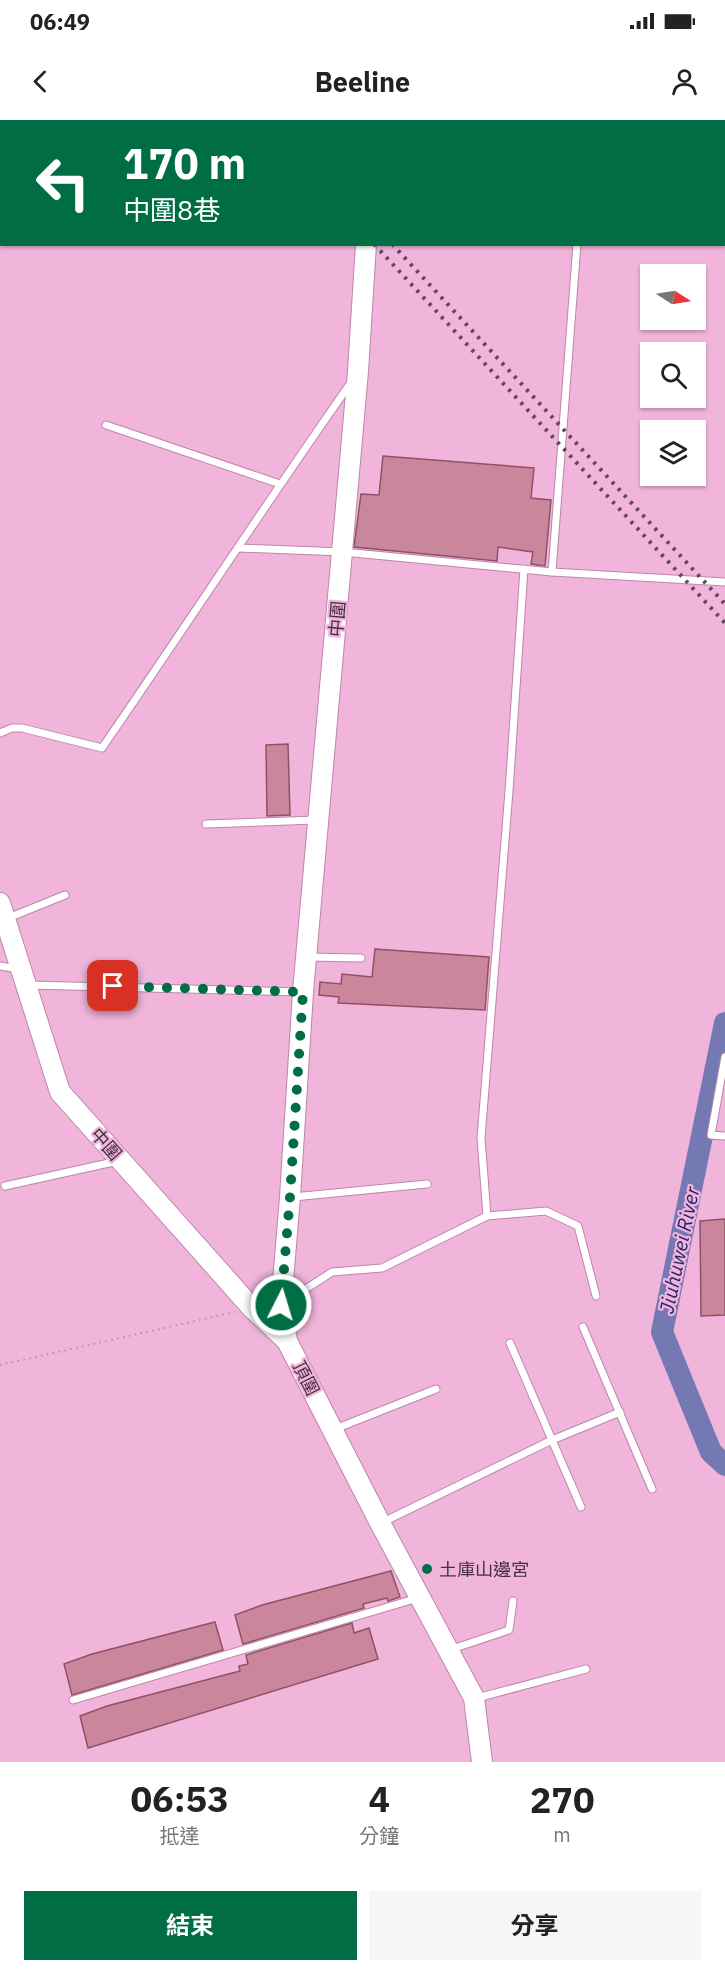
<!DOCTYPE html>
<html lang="zh-TW">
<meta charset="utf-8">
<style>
:root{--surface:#fff;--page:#f6f6f6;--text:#222;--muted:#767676;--accent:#006d45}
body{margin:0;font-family:"IBM Plex Sans","Noto Sans TC",sans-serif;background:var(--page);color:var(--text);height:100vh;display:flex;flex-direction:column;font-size:22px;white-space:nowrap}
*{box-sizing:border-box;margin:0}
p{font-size:20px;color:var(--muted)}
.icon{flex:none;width:33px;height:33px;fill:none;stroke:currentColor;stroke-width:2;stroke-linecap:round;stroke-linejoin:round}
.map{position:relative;height:1642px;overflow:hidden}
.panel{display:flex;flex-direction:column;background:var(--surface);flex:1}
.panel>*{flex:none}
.top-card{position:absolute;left:0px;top:0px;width:726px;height:126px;box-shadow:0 2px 4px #0004;background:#006d45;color:#fff;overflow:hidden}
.needle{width:39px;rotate:102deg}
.buttons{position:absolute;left:640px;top:144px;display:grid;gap:12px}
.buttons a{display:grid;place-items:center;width:66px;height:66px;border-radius:0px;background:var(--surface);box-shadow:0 2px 4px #0004;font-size:30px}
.pin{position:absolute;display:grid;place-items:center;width:51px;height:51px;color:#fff;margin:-26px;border-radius:12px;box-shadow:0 3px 9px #0006}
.me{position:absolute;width:66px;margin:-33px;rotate:5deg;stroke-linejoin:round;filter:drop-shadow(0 0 4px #0008)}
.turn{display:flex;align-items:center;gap:21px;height:126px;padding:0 24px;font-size:27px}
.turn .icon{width:78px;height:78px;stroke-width:2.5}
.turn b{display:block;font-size:42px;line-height:51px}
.eta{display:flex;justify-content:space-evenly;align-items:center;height:102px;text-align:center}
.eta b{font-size:36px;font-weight:700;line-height:42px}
.cta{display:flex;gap:12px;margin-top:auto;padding:12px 24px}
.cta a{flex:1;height:69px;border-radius:0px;background:var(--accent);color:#fff;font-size:24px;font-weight:700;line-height:69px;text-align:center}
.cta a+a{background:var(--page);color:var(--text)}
.status{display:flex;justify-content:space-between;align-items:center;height:42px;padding:0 30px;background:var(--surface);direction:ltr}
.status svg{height:16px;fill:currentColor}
header{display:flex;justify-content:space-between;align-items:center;height:78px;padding:0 24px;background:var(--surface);font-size:27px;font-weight:700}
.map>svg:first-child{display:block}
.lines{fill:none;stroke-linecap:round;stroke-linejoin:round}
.river{stroke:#7479b3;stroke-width:22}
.building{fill:#ca879c;stroke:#8e5165;stroke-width:1.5}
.lane-casing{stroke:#be85ab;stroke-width:9}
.secondary-casing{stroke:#be85ab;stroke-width:22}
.path{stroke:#bb8baa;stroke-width:2;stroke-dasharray:1.5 4.5;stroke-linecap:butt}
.lane{stroke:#fff;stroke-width:7}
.secondary{stroke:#fff;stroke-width:20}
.rail{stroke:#65475b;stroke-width:4;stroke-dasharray:3 6;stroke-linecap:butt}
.route{stroke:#006d45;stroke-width:10;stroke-dasharray:0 18}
.poi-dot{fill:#006d45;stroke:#f1b5dc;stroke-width:2}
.labels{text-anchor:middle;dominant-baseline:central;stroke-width:4.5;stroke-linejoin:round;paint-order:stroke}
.street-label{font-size:18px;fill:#462f3e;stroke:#f1b5dc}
.poi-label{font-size:18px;fill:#462f3e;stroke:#f1b5dc;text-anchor:start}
.water-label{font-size:20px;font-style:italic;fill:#262168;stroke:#f1b5dc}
</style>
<div class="status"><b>06:49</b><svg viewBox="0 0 49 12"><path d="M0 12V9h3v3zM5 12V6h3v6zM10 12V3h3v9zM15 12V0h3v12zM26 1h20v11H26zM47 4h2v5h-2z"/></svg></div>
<header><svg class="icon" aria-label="back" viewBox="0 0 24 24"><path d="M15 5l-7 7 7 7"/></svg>Beeline<svg class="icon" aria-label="person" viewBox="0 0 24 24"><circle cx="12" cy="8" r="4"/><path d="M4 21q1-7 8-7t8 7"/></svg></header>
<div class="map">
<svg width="725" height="1642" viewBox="0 0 725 1642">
<rect width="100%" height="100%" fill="#f1b5dc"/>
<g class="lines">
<polyline class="river" points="725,903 662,1212 711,1332 725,1345"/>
</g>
<g class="building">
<polygon points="383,336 534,348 531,378 551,380 545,446 531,444 533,432 498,427 497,441 354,427 361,374 379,375"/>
<polygon points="288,624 290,695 267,696 266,625"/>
<polygon points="375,829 489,837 485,890 338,883 339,877 319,875 320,862 341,864 342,854 372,857"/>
<polygon points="725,1099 725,1195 701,1196 700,1101"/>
<polygon points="391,1451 400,1477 388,1481 387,1478 363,1484 364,1488 243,1524 235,1495 262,1485"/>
<polygon points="215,1502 223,1530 72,1575 64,1544 92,1534"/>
<polygon points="352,1503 354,1513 369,1508 378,1539 88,1628 80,1596 107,1586 240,1551 239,1546 248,1544 246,1535"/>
</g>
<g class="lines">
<g class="lane-casing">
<g id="lane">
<polyline points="654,0 673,2"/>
<polyline points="587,2 587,0"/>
<polyline points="715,2 715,0"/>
<polyline points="0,5 2,0"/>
<polyline points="724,6 725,6"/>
<polyline points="577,124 552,452 725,462"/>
<polyline points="106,305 280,364"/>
<polyline points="238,428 343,432 552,452"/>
<path d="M 0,613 L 12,608 L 22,608 L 102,628 C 186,506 267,382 352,261"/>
<polyline points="206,704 316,700"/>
<polyline points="8,798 65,775"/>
<polyline points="306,837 361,838"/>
<polyline points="0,846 18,849"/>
<polyline points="29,865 300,872"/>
<polyline points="725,937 711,1015 725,1016"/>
<polyline points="5,1066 118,1041"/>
<polyline points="293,1077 427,1064"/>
<polyline points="487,1096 481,1018 509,671 524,449"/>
<polyline points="284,1183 332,1152 382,1148 487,1096 546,1091 578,1106 596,1176"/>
<polyline points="583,1207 652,1369"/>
<polyline points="510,1223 581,1387"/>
<polyline points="335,1309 436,1269"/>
<polyline points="383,1402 552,1320 620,1292"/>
<polyline points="452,1529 509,1510 513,1481"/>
<polyline points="477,1578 586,1549"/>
<polyline points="73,1580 418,1478"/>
</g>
</g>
<g class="secondary-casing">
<g id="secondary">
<polyline points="374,2 374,0"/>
<polyline points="366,124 358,251 303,872 290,1077 281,1185 287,1221 380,1403 474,1578 482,1642"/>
<polyline points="0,783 60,972 252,1188 287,1221"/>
</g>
</g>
<polyline class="path" points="0,1245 235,1192"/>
<use href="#lane" class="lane"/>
<use href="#secondary" class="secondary"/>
<g class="rail">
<polyline points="259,0 260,2"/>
<polyline points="276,0 278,2"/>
<polyline points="374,124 725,503"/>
<polyline points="392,124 725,484"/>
</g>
</g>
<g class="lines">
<polyline class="route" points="113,866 303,872 290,1077 281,1185"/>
</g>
<circle class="poi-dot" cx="427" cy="1449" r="6"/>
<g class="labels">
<g class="street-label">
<text transform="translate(337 499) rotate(-85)">中圍</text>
<text transform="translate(106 1024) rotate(48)">中圍</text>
<text transform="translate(306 1258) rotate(63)">頂圍</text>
</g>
<g class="poi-label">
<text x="439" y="1449">土庫山邊宮</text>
</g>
<g class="water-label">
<text transform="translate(679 1130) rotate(-78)">Jiuhuwei River</text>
</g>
</g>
</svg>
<div class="buttons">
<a><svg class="needle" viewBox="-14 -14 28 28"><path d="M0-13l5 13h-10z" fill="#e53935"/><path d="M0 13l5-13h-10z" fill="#767676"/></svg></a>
<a><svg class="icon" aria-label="search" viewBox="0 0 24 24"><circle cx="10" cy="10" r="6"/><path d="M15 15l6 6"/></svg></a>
<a><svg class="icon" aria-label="layers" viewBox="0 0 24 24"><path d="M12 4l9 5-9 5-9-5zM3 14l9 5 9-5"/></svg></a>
</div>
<div class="pin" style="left:113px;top:866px;background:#d93025"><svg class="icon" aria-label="arrive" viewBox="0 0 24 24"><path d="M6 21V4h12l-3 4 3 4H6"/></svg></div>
<svg class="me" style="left:281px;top:1185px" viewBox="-20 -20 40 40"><circle r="17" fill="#006d45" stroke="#fff" stroke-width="3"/><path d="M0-11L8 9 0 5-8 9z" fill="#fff"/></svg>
<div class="top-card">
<div class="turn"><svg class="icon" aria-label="left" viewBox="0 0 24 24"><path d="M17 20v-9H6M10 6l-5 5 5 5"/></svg><div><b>170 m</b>中圍8巷</div></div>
</div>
</div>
<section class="panel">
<div class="eta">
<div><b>06:53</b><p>抵達</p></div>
<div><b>4</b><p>分鐘</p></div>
<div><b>270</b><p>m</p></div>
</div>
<div class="cta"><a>結束</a><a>分享</a></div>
</section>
